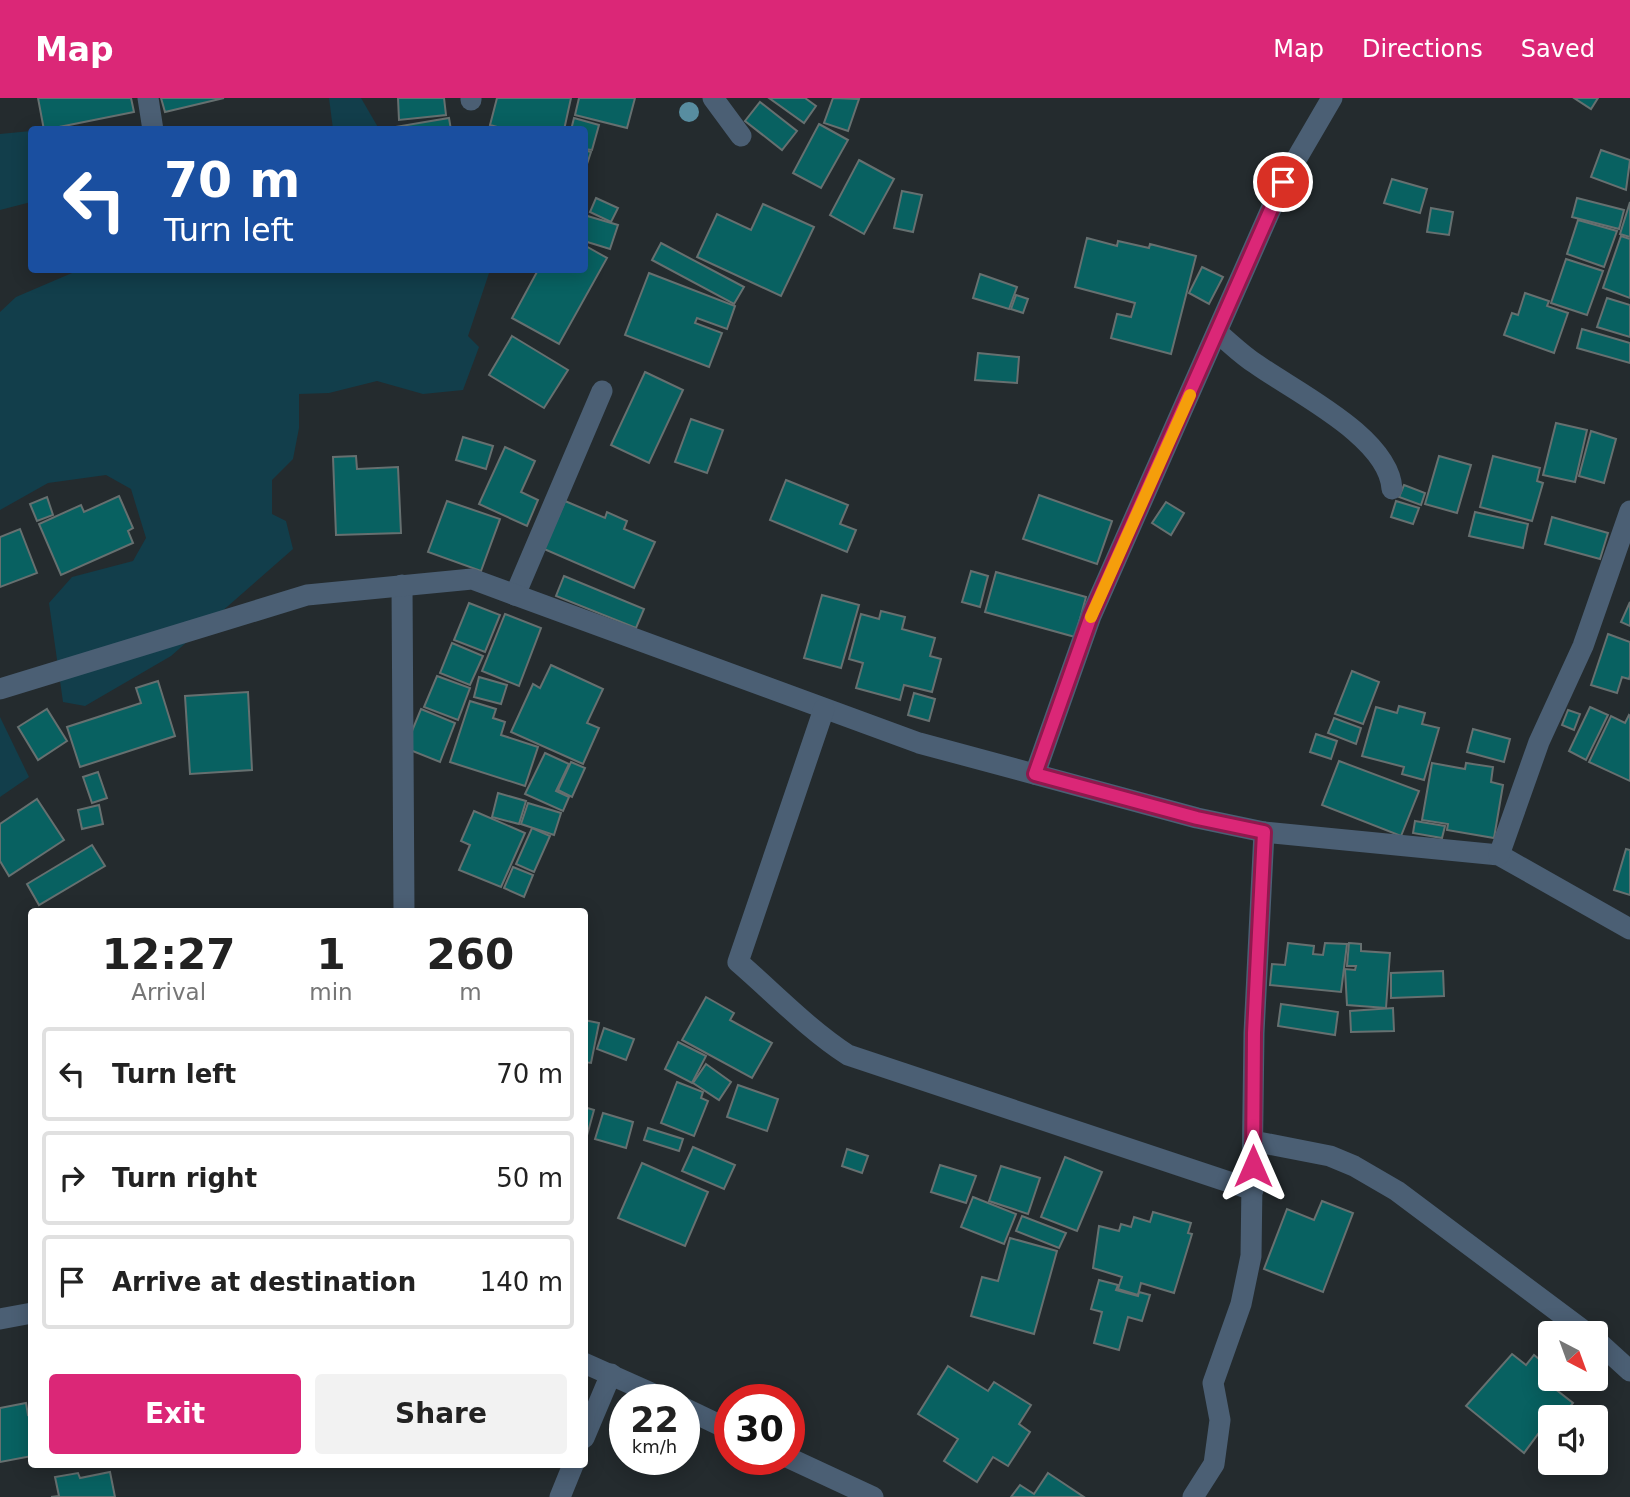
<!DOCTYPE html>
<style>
:root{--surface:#fff;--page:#f2f2f2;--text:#222;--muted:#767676;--line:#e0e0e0;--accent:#db2777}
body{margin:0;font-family:"DejaVu Sans",sans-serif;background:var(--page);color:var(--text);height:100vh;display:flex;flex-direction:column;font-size:26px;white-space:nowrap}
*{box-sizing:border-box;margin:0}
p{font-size:23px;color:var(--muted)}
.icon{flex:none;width:38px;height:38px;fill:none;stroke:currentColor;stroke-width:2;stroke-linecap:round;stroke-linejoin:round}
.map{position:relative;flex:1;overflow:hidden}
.side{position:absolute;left:28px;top:810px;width:560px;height:560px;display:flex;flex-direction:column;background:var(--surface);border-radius:7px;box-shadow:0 4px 18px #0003}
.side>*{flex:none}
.banner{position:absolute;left:28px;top:28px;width:560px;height:147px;border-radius:7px;box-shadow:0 4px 18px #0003;background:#1a4fa0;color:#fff;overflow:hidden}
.needle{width:46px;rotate:139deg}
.buttons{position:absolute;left:1538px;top:1223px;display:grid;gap:14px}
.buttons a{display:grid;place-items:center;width:70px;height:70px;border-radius:7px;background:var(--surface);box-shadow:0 4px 18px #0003;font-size:35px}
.speed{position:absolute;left:609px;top:1286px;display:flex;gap:14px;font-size:35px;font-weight:700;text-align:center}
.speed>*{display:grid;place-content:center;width:91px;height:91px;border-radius:50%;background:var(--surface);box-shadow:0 4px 18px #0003;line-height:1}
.speed small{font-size:18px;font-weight:400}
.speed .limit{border:10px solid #d22;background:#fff;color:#111}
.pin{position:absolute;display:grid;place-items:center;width:60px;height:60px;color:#fff;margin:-30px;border:4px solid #fff;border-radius:50%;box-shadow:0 2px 7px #0007}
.me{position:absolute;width:77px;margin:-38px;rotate:0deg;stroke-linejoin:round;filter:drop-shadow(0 0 5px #0008)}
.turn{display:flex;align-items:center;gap:24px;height:147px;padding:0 21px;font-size:32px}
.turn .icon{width:91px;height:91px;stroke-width:2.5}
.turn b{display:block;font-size:49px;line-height:60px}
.eta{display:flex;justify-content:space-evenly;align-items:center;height:119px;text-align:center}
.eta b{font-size:42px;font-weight:700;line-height:49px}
.primary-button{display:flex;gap:14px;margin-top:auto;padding:14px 21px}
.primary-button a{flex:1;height:80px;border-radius:7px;background:var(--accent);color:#fff;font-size:28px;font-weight:700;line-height:80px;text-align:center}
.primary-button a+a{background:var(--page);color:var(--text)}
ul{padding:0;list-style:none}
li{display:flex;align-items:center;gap:21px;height:94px;margin:0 14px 10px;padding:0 7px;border:4px solid var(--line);border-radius:7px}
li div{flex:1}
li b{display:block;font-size:26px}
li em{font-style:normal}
header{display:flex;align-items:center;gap:42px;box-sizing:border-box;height:98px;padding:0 35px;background:var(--accent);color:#fff}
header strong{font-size:33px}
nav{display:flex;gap:38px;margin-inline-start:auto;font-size:24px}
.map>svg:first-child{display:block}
.green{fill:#123e4b}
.building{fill:#086161;stroke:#667070;stroke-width:2}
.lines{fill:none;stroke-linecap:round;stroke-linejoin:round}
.minor{stroke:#4b5f74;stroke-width:21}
.tree{fill:#588da0}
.route-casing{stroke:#8e194d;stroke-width:18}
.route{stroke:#db2777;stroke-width:12}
.slow{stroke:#f59e0b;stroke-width:12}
</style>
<header>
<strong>Map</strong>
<nav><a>Map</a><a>Directions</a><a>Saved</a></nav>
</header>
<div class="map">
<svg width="1630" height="1399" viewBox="0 0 1630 1399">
<rect width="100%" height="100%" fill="#242b2e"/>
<g class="green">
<polygon points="329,0 361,0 379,31 333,31"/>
<polygon points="31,33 31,104 0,112 0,36"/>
<polygon points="79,172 490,172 468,238 479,249 463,292 423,296 377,283 329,295 299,296 299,330 293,361 272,382 272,416 286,423 293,451 171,558 85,608 63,604 49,505 72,479 133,463 146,440 131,391 106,377 48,385 0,412 0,214 16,199"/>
<polygon points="0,619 29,679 0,699"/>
</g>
<g class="building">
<polygon points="38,0 131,0 134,14 44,32"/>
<polygon points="161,0 224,0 165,14"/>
<polygon points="398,0 444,0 446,17 399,22"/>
<polygon points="497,0 571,0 564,32 508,32 490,27"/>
<polygon points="579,0 635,0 627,30 575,17"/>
<polygon points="769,0 805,0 816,8 804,25"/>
<polygon points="833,0 859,1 848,33 824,25"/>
<polygon points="1574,0 1598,0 1591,11"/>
<polygon points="760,4 797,33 782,52 745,23"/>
<polygon points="449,20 451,32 395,32 395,29"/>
<polygon points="574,20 599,27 592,52 584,51 584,32 571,32"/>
<polygon points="819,26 848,42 821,90 793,75"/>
<polygon points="584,52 591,54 584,75"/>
<polygon points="1601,52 1630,62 1626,92 1591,79"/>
<polygon points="859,62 894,81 864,136 830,117"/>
<polygon points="1392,81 1427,91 1420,115 1384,105"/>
<polygon points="902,93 922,97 913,134 894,130"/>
<polygon points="596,100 618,110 611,124 590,114"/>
<polygon points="1577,100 1624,112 1619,131 1572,119"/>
<polygon points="1630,104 1630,139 1620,136"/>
<polygon points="763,106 814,129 781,198 697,159 717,116 751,132"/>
<polygon points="1431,110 1453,114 1449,137 1427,134"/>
<polygon points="584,117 618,127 610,151 584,143"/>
<polygon points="1578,122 1617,133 1604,169 1567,156"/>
<polygon points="1621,138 1630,141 1630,200 1603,190"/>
<polygon points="1087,140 1117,148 1118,143 1149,150 1150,146 1196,158 1171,256 1111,240 1117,216 1131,219 1135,205 1075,189"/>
<polygon points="661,145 744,189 734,206 652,162"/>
<polygon points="584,147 607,160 559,246 512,220 538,172 584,172"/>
<polygon points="1566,161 1603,173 1587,217 1551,205"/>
<polygon points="1202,169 1223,179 1209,206 1189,195"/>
<polygon points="649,175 735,208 727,231 697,220 695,225 722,235 709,269 625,237"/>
<polygon points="980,176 1017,189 1009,211 973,200"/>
<polygon points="1525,195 1549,203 1547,208 1568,215 1554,255 1504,237 1512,215 1518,217"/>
<polygon points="1016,197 1028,201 1023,215 1011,211"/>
<polygon points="1607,200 1630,207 1630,239 1597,229"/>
<polygon points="1582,231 1630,245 1630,265 1577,250"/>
<polygon points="512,238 568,272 544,310 489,277"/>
<polygon points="978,255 1019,259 1017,285 975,282"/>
<polygon points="645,274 683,292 649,365 611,347"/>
<polygon points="691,321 723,332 707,375 675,364"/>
<polygon points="1556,325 1587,332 1575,384 1543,377"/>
<polygon points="1591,333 1616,341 1604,385 1579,378"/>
<polygon points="463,339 493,348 486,371 456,362"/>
<polygon points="505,349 535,363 521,394 538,402 527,428 479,406"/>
<polygon points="356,358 357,371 398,369 401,435 336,437 333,359"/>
<polygon points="1439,358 1471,367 1457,415 1425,406"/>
<polygon points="1493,358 1540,370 1537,383 1543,385 1532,423 1480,409"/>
<polygon points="786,382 848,407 840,426 856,432 847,454 770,422"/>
<polygon points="1404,387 1425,395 1421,407 1399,399"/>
<polygon points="1039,397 1112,423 1097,466 1023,441"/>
<polygon points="119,398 133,430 128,433 133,445 61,477 39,426 81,407 84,414"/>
<polygon points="47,399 53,417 37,423 30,406"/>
<polygon points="447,403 500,421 481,473 428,454"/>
<polygon points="565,403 605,420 607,414 627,423 624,431 655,444 634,490 544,451"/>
<polygon points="1396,403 1419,410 1413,426 1391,419"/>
<polygon points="1166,404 1184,415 1171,437 1152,425"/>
<polygon points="1475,414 1528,426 1523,450 1469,438"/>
<polygon points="1552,419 1608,435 1600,461 1545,446"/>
<polygon points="20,431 37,475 0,489 0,439"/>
<polygon points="971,473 988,478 980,509 962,504"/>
<polygon points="996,474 1086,499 1075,539 985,514"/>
<polygon points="564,478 644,511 636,530 556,498"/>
<polygon points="822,497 859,507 841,570 804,560"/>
<polygon points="1630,504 1630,528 1621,524"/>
<polygon points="469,505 500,517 485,554 454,542"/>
<polygon points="881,513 905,519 902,531 935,540 930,558 941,561 932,594 904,587 900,602 856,590 863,565 849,561 861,516 879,521"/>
<polygon points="505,516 541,530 519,588 482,573"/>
<polygon points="1608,536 1630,544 1630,577 1629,581 1622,579 1617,595 1591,587"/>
<polygon points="452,545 483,558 470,587 440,575"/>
<polygon points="551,567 603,591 587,625 599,630 583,666 511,634 533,586 540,590"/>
<polygon points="1352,573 1379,584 1363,626 1335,616"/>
<polygon points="437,578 470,590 458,622 424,609"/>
<polygon points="479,579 507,587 501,606 474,599"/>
<polygon points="158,583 175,638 80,669 67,629 141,605 136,590"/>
<polygon points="248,594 252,672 190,676 185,598"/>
<polygon points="914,595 935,601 929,623 908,617"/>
<polygon points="470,603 496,611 493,620 505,624 501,637 538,649 525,688 450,664"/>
<polygon points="1399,608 1425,615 1422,626 1439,630 1424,682 1402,676 1404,669 1362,658 1376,609 1397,615"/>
<polygon points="1590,609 1608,617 1586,662 1569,653"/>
<polygon points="47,611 67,643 38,662 18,629"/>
<polygon points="421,611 455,625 440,664 405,650"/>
<polygon points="1568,612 1580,616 1574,632 1562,627"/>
<polygon points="1629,617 1630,618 1630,683 1589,664 1611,618 1625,625"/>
<polygon points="1334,620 1361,630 1356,646 1328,635"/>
<polygon points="1473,631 1510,641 1504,664 1467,654"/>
<polygon points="1316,636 1337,643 1331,661 1310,654"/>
<polygon points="545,655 569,666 556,693 569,699 563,713 525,696"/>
<polygon points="1339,663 1419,693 1401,738 1322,707"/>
<polygon points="571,664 585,670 572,699 558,692"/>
<polygon points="1432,665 1465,671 1466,665 1493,669 1491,684 1503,687 1494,740 1447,732 1448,726 1422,722"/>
<polygon points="98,674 107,700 92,705 83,679"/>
<polygon points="498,695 526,703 519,726 492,719"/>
<polygon points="37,701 64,742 9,778 0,763 0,726"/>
<polygon points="528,705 561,715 554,737 521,726"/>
<polygon points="99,707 103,726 82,731 78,712"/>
<polygon points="474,713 525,735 501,789 459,772 470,747 461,743"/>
<polygon points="1415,723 1445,728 1442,740 1413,735"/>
<polygon points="532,730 550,738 534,774 516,766"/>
<polygon points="92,747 105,768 39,807 27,786"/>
<polygon points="1626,751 1630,752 1630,797 1614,792"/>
<polygon points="513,769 533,777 524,799 504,790"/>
<polygon points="1288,845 1314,848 1313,856 1323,857 1325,845 1347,846 1341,894 1270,887 1272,866 1285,867"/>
<polygon points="1349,845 1361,846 1361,853 1390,855 1386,910 1347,907 1345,871 1355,872 1356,868 1347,868"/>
<polygon points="1443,873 1444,898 1391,900 1391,875"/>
<polygon points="706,899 734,915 730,922 772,945 752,980 682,942"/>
<polygon points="1281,906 1338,914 1335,937 1278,928"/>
<polygon points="1393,910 1394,933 1351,934 1350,913"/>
<polygon points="584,922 599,925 591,965 584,964"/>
<polygon points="604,930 634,941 626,962 597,951"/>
<polygon points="678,944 706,958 692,985 665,971"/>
<polygon points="706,966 731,984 719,1002 693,985"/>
<polygon points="677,984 703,994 701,1000 708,1003 694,1038 661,1025"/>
<polygon points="738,987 778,1001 767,1033 727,1019"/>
<polygon points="584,1009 594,1012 586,1041 584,1041"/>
<polygon points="603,1015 633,1024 626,1050 595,1041"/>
<polygon points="648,1030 683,1041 679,1053 644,1042"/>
<polygon points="693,1049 735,1067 724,1091 682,1073"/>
<polygon points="847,1051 868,1058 862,1075 842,1068"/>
<polygon points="1065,1059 1102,1074 1077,1133 1041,1119"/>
<polygon points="642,1065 708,1094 685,1148 618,1120"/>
<polygon points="940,1067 976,1078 966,1105 931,1094"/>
<polygon points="1001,1068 1040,1080 1028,1116 989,1103"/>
<polygon points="973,1099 1016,1116 1004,1146 961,1129"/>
<polygon points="1322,1103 1353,1115 1323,1194 1264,1171 1287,1111 1314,1122"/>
<polygon points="1153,1114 1191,1125 1188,1135 1192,1136 1174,1195 1141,1185 1138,1197 1118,1191 1122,1179 1093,1170 1099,1128 1119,1133 1121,1126 1131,1129 1134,1119 1150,1124"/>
<polygon points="1022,1118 1066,1135 1059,1150 1016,1133"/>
<polygon points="1010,1140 1057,1153 1034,1236 971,1218 982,1179 998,1183"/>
<polygon points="1099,1182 1118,1187 1116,1192 1138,1198 1139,1194 1150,1197 1142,1223 1128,1219 1119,1252 1094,1245 1102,1214 1091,1211"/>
<polygon points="1512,1256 1526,1267 1534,1257 1550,1270 1550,1281 1561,1281 1554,1290 1573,1305 1564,1316 1559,1312 1550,1320 1524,1355 1466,1308"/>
<polygon points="948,1268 988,1293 994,1284 1031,1307 1019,1326 1030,1334 1008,1368 993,1359 977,1384 944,1363 958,1341 918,1316"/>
<polygon points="26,1305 28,1317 32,1316 32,1358 0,1364 0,1310"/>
<polygon points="110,1374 115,1399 51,1399 59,1398 55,1379 78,1375 80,1380"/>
<polygon points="1048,1375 1084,1399 1011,1399 1020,1387 1034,1396"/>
</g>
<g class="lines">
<g class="minor">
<polyline points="148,0 153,32"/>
<polyline points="713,0 741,38"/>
<polyline points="471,2 471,0"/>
<path d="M 1218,235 C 1230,245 1242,257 1256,266 C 1295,294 1389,339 1392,391"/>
<polyline points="402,487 404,814"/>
<polyline points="515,497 602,293"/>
<polyline points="0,591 307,497 472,481 919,645 1197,720 1264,734 1499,757 1630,831"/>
<path d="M 824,611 L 738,864 C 774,895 808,931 848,957 L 1253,1092"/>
<polyline points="1035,676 1091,518 1283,84 1332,0"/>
<polyline points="1499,757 1539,644 1583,548 1630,413"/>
<polyline points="1253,1043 1330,1058 1354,1068 1397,1093 1588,1236"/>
<polyline points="0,1221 32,1215"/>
<polyline points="1596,1242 1630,1273"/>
<polyline points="584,1265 667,1302"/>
<polyline points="684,1310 730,1332"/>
<polyline points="584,1340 611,1276"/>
<polyline points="789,1360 873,1399"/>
<polyline points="560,1399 573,1367"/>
<polyline points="1193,1399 1214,1366 1220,1322 1213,1285 1241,1206 1251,1158 1254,935 1264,734"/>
</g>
</g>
<circle class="tree" cx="689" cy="14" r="10"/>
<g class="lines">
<g class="route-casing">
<polyline id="route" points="1253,1068 1254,935 1264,734 1197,720 1035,676 1091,518 1283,84"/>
</g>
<use href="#route" class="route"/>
<polyline class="slow" points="1091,519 1190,297"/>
</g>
</svg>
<div class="buttons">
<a><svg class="needle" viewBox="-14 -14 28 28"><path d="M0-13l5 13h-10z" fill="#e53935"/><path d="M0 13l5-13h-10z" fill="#767676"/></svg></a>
<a><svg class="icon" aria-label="sound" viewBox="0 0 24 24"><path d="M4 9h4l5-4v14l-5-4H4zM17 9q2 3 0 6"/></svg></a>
</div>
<div class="speed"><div>22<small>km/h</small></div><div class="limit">30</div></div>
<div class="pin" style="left:1283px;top:84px;background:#d93025"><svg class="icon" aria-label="arrive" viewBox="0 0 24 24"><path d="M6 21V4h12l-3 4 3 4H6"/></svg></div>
<svg class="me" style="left:1253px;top:1068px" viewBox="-20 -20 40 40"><path d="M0-17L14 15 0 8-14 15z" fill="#db2777" stroke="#fff" stroke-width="4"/></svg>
<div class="banner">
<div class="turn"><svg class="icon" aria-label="left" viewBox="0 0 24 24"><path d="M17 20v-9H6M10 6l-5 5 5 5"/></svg><div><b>70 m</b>Turn left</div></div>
</div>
<section class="side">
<div class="eta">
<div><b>12:27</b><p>Arrival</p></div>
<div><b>1</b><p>min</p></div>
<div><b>260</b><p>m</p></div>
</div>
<ul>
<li><svg class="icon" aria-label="left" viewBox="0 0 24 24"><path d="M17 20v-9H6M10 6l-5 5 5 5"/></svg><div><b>Turn left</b></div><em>70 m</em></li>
<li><svg class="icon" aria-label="right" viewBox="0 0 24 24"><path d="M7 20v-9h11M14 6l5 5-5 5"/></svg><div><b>Turn right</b></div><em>50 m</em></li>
<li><svg class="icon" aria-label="arrive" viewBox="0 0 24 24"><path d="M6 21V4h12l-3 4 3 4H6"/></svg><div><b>Arrive at destination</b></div><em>140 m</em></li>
</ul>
<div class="primary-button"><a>Exit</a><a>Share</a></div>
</section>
</div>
